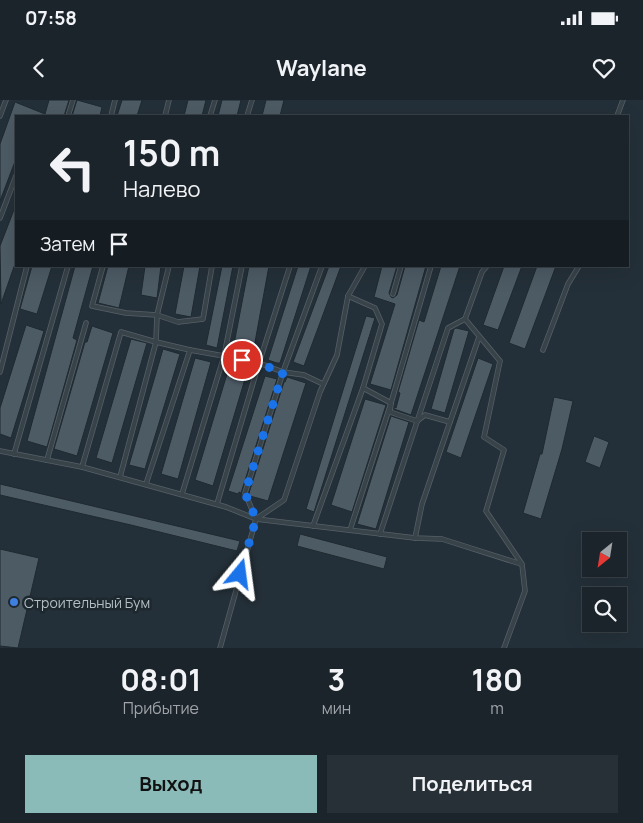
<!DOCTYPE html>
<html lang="ru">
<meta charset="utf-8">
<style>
:root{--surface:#1b242b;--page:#283037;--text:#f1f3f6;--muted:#a0a4a9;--line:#394147;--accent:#8bbbb9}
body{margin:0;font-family:Manrope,sans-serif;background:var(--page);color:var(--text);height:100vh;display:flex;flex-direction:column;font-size:19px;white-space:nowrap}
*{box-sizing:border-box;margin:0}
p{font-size:16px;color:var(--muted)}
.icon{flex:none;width:28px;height:28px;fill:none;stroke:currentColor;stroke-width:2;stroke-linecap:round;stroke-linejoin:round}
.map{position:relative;height:548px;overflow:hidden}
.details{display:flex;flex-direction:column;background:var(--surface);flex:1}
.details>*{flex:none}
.hud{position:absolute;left:15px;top:15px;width:614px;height:152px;border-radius:0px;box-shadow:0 5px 20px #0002,0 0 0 1px var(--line);background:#1b242b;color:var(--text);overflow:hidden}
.needle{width:32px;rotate:210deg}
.tools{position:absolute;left:582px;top:432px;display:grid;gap:10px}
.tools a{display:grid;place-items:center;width:45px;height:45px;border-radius:0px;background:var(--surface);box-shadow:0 5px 20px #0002,0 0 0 1px var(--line);font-size:25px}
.pin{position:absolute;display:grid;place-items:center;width:42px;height:42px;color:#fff;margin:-21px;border:2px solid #fff;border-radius:50%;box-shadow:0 1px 5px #0007}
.me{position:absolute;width:55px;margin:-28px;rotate:16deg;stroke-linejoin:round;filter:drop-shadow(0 0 4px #0008)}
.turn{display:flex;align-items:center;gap:18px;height:105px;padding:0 25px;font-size:22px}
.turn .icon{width:65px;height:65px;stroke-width:2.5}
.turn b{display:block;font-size:35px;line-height:42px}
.then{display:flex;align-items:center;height:48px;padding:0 25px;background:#0003;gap:10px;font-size:19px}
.eta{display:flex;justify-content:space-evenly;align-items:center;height:85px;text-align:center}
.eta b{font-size:30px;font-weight:700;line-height:35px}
.button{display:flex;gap:10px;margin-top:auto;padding:10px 25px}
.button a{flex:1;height:58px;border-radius:0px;background:var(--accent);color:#111;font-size:20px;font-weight:700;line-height:58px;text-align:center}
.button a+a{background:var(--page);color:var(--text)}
.status{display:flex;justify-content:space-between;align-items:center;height:35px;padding:0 25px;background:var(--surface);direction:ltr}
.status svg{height:14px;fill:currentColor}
header{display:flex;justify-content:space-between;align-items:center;height:65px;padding:0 25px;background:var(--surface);font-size:22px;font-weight:700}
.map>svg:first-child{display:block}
.building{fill:#4d5b65;stroke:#1f2930}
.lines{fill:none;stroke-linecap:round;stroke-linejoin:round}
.service-casing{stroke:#566067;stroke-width:5.5}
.service{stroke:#384249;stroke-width:4}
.route{stroke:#1a73e8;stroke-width:9;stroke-dasharray:0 16.2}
.shop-dot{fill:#3f7fe0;stroke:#1d272e;stroke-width:2}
.labels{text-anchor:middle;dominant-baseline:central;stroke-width:5;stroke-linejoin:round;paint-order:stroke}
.poi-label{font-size:14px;fill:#b3bdc5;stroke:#1d272e;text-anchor:start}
</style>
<div class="status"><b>07:58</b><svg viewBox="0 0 49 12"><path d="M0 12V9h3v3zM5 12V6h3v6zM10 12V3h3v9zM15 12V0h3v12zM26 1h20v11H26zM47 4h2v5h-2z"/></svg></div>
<header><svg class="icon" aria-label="back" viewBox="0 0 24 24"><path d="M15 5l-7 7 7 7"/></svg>Waylane<svg class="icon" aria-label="heart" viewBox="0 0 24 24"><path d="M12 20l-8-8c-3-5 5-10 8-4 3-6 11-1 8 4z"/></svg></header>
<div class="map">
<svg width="643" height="548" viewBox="0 0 643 548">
<rect width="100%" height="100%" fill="#243039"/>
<g class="building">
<polygon points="49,0 69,0 64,16 16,16 16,59 0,101 0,44 15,2 45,14"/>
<polygon points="77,0 102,7 100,16 72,16"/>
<polygon points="122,0 142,0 137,16 117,16"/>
<polygon points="188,0 206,0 202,16 184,16"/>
<polygon points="222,0 241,0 237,16 218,16"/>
<polygon points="266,0 284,0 280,16 262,16"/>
<polygon points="15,107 16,108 16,161 1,204 0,146"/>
<polygon points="32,166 52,166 37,214 20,209"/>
<polygon points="75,166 93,166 73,238 77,240 47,347 27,341"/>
<polygon points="108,166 129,166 119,208 98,203"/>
<polygon points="145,166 161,166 157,198 141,195"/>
<polygon points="184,166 200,166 191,217 175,214"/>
<polygon points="222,166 233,166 217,248 206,245"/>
<polygon points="249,166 269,166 253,253 233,249"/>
<polygon points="298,166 311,166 280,263 277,263 268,260"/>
<polygon points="329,166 341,166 304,266 293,262"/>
<polygon points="382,166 397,166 389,193 391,197 393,198 397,195 405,166 426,166 391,290 370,284 395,204 374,197"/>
<polygon points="441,166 460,166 411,315 394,309 394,307 396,308 400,293 398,292 419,220 424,222"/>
<polygon points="504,166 522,166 498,230 483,225"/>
<polygon points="537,166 556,166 525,249 509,243"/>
<polygon points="366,216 375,218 314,412 306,409"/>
<polygon points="26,225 44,231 11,338 0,334 0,308"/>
<polygon points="92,226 113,233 77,356 54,349 85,242 87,242"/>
<polygon points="456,228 469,231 445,313 431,309 454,229"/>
<polygon points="131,239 147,243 112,363 96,358"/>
<polygon points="163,249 180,254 145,369 129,365"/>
<polygon points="195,258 211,262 178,379 161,374"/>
<polygon points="478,258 493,264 461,358 446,352"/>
<polygon points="230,264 248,269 213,386 195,380"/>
<polygon points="265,276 277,279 241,393 239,392 238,394 228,391"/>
<polygon points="287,277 306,283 268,401 250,396 249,393 284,282 285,282"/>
<polygon points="554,297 573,301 562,349 541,419 523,413 540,354 542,354"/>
<polygon points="365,299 386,305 352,412 331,405"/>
<polygon points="391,316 409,322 376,429 357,424"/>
<polygon points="594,336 609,342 600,368 585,362"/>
<polygon points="0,384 240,441 237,451 131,425 0,395"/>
<polygon points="300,434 387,457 384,469 297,446"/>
<polygon points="0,449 39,458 18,548 0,546"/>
</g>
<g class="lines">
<g class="service-casing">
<g id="service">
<polyline points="0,16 6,0"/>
<polyline points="68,16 73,0"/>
<polyline points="111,16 115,0"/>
<polyline points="165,16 169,0"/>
<polyline points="210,16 215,0"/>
<polyline points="247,16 252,0"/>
<polyline points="617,16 623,0"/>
<polyline points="0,118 16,76"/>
<polyline points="103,166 92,206 126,213 157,215 178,222 203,219 212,166"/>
<polyline points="290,166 259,263 283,272 304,275 323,284"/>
<polyline points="393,194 401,166"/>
<polyline points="465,219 500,261 484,337 504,350 486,411 522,464 525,491 504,548"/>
<polyline points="543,250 568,184 579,166"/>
<polyline points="0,272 27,166"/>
<polyline points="363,288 391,303 390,312 417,321 425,315 450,322"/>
<polyline points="0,351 82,367 121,232 156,242 190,250 146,384"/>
<polyline points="14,354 68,166"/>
<polyline points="47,360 86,223"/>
<polyline points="82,367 226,407 256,419 284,400 320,292 337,255 348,196 365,166"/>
<polyline points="120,377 156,242 157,215 169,166"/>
<polyline points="182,394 224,256 190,250"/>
<polyline points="217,404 259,263 224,256 242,166"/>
<polyline points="256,419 415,438 442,439 521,464"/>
<polyline points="313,426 363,288 382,224 375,208 348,196"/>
<polyline points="350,430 391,303 431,166"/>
<polyline points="380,434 448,228 465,219 482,172 487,166"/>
<polyline points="415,438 422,404 479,237"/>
<polyline points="220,548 256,419 245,393 283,272 322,166"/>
</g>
</g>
<use href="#service" class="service"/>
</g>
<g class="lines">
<polyline class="route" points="240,474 256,419 245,393 283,272 259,264 242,260"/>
</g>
<circle class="shop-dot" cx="14" cy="502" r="5"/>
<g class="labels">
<g class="poi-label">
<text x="24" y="502">Строительный Бум</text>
</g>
</g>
</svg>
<div class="tools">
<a><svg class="needle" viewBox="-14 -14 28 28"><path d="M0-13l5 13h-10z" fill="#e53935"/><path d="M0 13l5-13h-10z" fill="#a0a4a9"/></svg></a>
<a><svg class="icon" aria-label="search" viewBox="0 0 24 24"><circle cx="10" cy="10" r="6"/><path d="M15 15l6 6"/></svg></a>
</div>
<div class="pin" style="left:242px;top:260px;background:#d93025"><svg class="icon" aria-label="arrive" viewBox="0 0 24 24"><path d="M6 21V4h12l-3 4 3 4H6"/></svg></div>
<svg class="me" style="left:240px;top:474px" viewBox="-20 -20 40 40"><path d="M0-17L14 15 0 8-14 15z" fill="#1a73e8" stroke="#fff" stroke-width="4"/></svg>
<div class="hud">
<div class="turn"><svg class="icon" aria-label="left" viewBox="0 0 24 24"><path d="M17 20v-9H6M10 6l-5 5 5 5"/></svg><div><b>150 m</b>Налево</div></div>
<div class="then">Затем<svg class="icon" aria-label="arrive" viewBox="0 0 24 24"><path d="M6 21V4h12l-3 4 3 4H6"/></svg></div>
</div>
</div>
<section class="details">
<div class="eta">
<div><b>08:01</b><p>Прибытие</p></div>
<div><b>3</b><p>мин</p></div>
<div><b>180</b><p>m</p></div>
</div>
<div class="button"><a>Выход</a><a>Поделиться</a></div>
</section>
